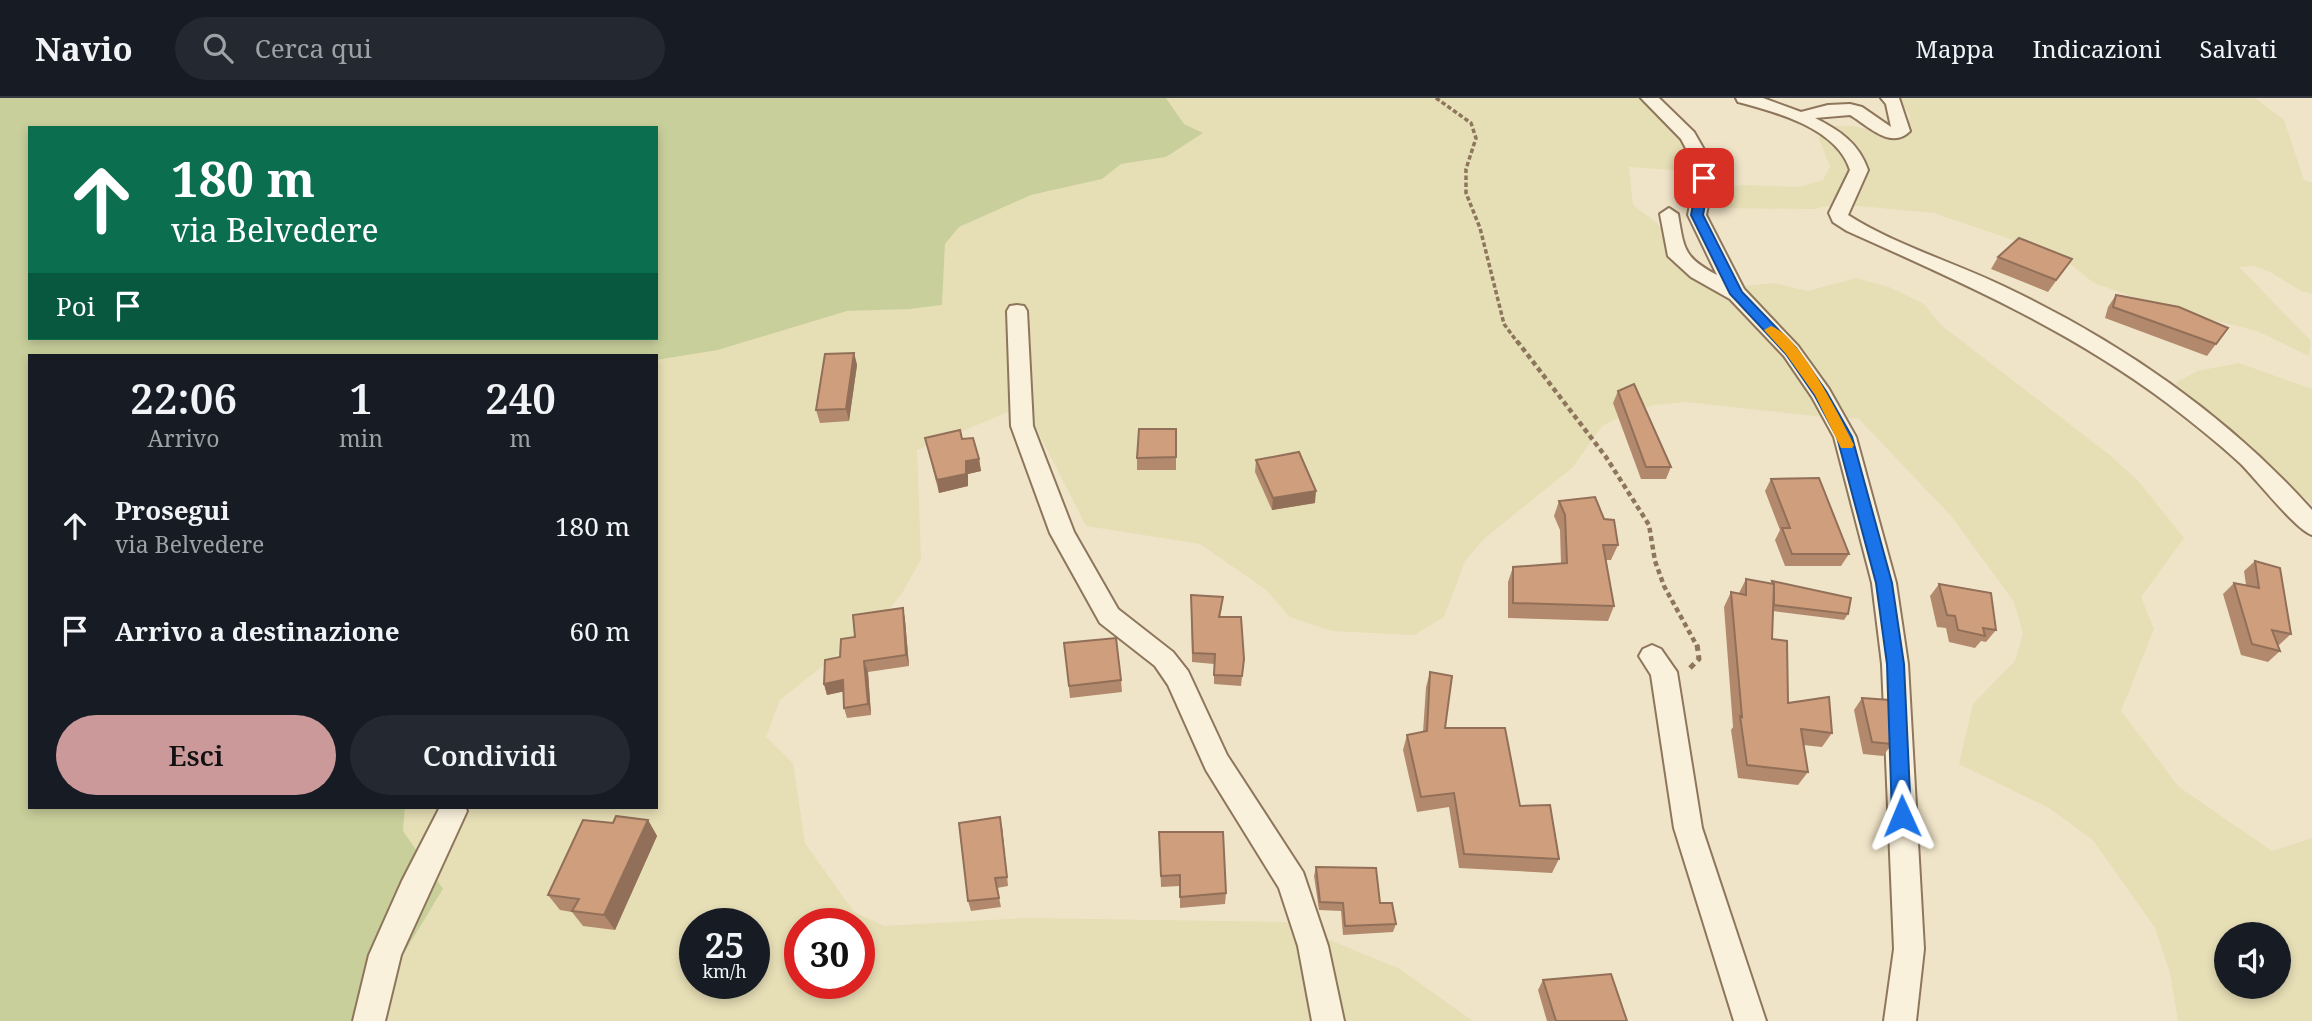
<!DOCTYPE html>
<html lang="it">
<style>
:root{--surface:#171b24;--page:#242831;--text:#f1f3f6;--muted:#9ea1a6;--line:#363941;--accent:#cc999b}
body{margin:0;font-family:"Noto Serif",serif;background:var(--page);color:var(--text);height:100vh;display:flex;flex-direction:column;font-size:26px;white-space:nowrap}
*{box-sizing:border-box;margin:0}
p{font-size:23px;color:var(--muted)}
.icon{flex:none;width:38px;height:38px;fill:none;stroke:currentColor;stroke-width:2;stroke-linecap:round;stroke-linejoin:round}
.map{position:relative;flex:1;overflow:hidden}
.drawer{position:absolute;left:28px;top:256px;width:630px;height:455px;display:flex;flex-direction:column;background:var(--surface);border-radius:0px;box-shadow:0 4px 10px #0003}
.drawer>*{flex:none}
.guide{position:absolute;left:28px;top:28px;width:630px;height:214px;border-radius:0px;box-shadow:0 4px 10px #0003;background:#0b6e4f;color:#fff;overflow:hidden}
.controls{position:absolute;left:2214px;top:824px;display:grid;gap:14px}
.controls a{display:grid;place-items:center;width:77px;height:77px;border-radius:50%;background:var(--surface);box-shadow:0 4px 10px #0003;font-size:35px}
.speed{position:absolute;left:679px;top:810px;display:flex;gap:14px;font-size:35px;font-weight:700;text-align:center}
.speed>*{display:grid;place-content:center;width:91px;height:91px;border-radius:50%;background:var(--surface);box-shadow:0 4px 10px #0003;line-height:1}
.speed small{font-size:18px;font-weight:400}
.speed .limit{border:10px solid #d22;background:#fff;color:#111}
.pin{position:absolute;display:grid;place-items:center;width:60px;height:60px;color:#fff;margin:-30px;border-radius:14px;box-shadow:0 4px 10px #0006}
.me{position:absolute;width:77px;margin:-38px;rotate:359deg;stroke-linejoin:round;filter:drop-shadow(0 0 5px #0008)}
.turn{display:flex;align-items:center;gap:24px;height:147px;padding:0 28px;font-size:32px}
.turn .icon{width:91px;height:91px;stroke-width:2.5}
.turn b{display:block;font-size:49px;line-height:60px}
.then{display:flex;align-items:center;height:66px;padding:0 28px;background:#0003;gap:14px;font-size:26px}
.eta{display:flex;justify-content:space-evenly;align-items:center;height:119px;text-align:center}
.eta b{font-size:42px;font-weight:600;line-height:49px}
.button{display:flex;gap:14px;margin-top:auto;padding:14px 28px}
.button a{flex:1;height:80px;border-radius:42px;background:var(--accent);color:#111;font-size:28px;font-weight:600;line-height:80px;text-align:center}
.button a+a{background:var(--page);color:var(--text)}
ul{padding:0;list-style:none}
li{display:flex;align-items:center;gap:21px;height:105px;padding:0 28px}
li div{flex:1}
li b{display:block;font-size:26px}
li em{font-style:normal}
header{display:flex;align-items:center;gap:42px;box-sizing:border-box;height:98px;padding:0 35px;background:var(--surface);border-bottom:2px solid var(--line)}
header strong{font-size:33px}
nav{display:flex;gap:38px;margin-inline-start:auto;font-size:24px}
.search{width:490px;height:63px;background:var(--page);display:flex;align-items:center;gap:18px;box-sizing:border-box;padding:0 24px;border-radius:38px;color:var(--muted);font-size:26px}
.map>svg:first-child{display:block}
.farmland{fill:#e6deb5;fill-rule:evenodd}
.green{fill:#c9cf9b;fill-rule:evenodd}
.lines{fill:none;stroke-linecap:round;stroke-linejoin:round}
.minor-casing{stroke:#8d765c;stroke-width:4}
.path-far2{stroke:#8d765c;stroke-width:3.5;stroke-dasharray:4.5 2.5;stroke-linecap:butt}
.path-far1{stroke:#8d765c;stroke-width:4.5;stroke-dasharray:5 3.5;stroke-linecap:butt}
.path{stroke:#8d765c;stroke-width:5;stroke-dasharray:6 4.5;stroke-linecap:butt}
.minor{fill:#faf1dc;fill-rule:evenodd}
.wall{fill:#b2896c}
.shaded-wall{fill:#916f58}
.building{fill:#cf9f7d;stroke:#916f58;stroke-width:2}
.route{fill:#1a73e8;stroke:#114b97;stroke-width:2}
.slow{fill:#f59e0b}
</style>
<header>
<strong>Navio</strong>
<div class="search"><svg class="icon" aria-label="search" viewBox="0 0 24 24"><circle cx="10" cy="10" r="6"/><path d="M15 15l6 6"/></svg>Cerca qui</div>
<nav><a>Mappa</a><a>Indicazioni</a><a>Salvati</a></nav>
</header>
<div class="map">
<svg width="2312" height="923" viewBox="0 0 2312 923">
<rect width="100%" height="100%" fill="#f0e4c8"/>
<g class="farmland">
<path d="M 1166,0 L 1648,0 L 1704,70 L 1690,73 L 1629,69 L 1633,107 L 1657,125 L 1683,157 L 1744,188 L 1774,185 L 1808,193 L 1856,180 L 1889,189 L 1924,206 L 1941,227 L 2111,358 L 2139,384 L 2184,440 L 2141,499 L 2154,531 L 2121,613 L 2179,689 L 2272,753 L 2312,740 L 2312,923 L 2178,923 L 2170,875 L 2155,830 L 2093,742 L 2049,710 L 1959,666 L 1973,606 L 2015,563 L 2023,535 L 2014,504 L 1952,419 L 1858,320 L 1841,321 L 1687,304 L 1654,307 L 1625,316 L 1602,328 L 1573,369 L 1484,441 L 1465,463 L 1444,519 L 1414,537 L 1332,533 L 1290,519 L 1265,491 L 1200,446 L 1086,428 L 1036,330 L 1013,312 L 917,352 L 921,461 L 904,492 L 882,521 L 780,602 L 766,639 L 793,665 L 805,745 L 854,814 L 884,828 L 1026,820 L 1286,824 L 1400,871 L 1473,923 L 380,923 L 398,865 L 443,792 L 403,733 L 405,709 L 656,709 L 656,262 L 718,252 L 847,213 L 909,211 L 942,207 L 945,146 L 959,129 L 1031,97 L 1102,81 L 1121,66 L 1166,59 L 1202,36 L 1184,26 ZM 695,826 L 754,826 L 754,886 L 695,886 ZM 800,826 L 859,826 L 859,886 L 800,886 ZM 2226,836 L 2278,836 L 2278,889 L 2226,889 Z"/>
<polygon points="1878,0 2255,0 2284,22 2304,82 2312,85 2312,196 2301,193 2272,175 2254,168 2239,169 2311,243 2309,258 2257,233 2162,209 2094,185 2060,158 1934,115 1837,106 1814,111 1722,110 1695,99 1741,87 1799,89 1823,82 1830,69 1819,41 1823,28 1853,28 1884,35 1906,30 1910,18 1901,4"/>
<polygon points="2239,265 2312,291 2312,406 2176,293 2177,284 2197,273"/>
</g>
<path class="green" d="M 0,0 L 1166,0 L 1184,26 L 1203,35 L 1166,59 L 1121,66 L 1102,81 L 1031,97 L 959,129 L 945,146 L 942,207 L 910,211 L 847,213 L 718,252 L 656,262 L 656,257 L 30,257 L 30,709 L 405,709 L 403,733 L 443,791 L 398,865 L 380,923 L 0,923 ZM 30,30 L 656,30 L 656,240 L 30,240 Z"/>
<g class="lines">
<g class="minor-casing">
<g id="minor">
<path d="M 1641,0 L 1659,0 L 1694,34 L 1718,76 L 1713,82 L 1706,117 L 1744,191 L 1798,248 L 1829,291 L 1856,339 L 1896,485 L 1908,566 L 1924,851 L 1916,923 L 1884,923 L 1894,851 L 1882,566 L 1872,485 L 1834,339 L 1812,299 L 1784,258 L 1730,201 L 1691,179 L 1668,158 L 1660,116 L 1669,110 L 1678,116 C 1684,151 1683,159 1717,177 L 1688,117 L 1695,80 L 1699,75 L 1681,41 Z"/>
<path d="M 1736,0 L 1763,0 L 1801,14 L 1828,7 L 1850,6 L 1862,9 L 1891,29 L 1886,6 L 1881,0 L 1899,0 L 1910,33 C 1891,53 1866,26 1850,17 L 1815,20 C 1839,32 1859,45 1868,72 L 1848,117 C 1895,147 1953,164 2003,188 C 2119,243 2227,317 2312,412 L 2312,437 C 2296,432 2256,381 2241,366 C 2217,344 2192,324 2167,305 C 2068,231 1959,183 1847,133 L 1833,124 L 1829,115 L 1850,72 C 1837,30 1776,14 1738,4 Z"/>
<polygon points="1017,207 1024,208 1027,213 1033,328 1074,434 1118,511 1173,554 1188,573 1227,657 1303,774 1328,848 1344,923 1312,923 1298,848 1279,790 1206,672 1168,587 1155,568 1100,525 1050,435 1011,328 1007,213 1010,208"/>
<polygon points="1652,547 1661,551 1677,574 1702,730 1766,923 1734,923 1674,730 1651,577 1639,558 1643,551"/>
<polygon points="440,709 465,709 467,713 401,857 385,923 353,923 369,857 402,783"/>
</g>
</g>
<polyline class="path-far2" points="1436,0 1471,25 1476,40 1466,71 1466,95 1480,130 1504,226 1518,245"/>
<polyline class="path-far1" points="1517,243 1606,359 1649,427 1655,463 1664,488 1697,548"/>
<polyline class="path" points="1690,570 1699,561 1697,546"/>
<use href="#minor" class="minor"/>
</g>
<g class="wall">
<polygon points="1998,159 2072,161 2048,194 1991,171"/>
<polygon points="2116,197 2216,246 2207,258 2105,220 2108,209"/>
<polygon points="854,255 857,267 849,323 820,325 816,312"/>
<polygon points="1618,293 1671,369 1666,381 1641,381 1613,305"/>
<polygon points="1176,331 1176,372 1137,372 1137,360"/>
<polygon points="925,340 962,341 979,361 981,373 968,376 968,388 939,395"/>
<polygon points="1256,362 1315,405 1272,412 1255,374"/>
<polygon points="1771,381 1849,456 1841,468 1785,468 1775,442 1780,432 1765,393"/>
<polygon points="1559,403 1604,421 1618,447 1611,462 1606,462 1614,508 1608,523 1508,520 1508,484 1513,469 1561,466 1560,432 1554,418"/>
<polygon points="2255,463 2291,536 2279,547 2277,546 2280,553 2268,564 2241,557 2223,496 2234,485 2246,487 2244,473"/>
<polygon points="1746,481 1771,486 1772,483 1848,516 1844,522 1773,513 1772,541 1788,605 1832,635 1822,649 1803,647 1808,674 1798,687 1738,680 1731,632 1733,629 1724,509 1731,494 1739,495"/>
<polygon points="1939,486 1996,532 1986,544 1981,543 1975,550 1949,544 1946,530 1937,529 1930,498"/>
<polygon points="1191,497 1222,509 1220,519 1244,561 1241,588 1214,586 1214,566 1192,564"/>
<polygon points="903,510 905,522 909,568 868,574 871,617 847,620 844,610 843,593 827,597 824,586 855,539"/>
<polygon points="1064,545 1121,582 1122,594 1070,600"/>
<polygon points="1430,574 1445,630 1520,708 1559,761 1552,775 1459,770 1449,709 1417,714 1403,652 1407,637 1423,634 1426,589"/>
<polygon points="1862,600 1892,646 1883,658 1863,656 1854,612"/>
<polygon points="648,722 657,738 615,832 583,828 572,814 560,812 548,797 613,725"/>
<polygon points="1002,729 1008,788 997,790 1001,809 971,813 968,803"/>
<polygon points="1159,734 1226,795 1225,806 1180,810 1180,788 1161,789"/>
<polygon points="1316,769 1380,805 1396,826 1393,834 1343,837 1341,813 1319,812 1314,778"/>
<polygon points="1543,882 1627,923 1547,923 1538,892"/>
</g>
<g class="shaded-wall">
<polygon points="854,255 857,267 849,323 846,311"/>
<polygon points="979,361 981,373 968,376 968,388 939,395 937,382 966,363"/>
<polygon points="1316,393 1315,405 1272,412 1273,400"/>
<polygon points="903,510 905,522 909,568 906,557"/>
<polygon points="864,563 868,574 871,617 868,606"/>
<polygon points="843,582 846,593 827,597 824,586"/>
<polygon points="1000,719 1002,729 1008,788 1007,779"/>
<polygon points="648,722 657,738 615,832 604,817"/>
</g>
<g class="building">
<polygon points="2019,140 2072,161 2056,182 1998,159"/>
<polygon points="2116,197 2179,209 2228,230 2216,246 2113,209"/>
<polygon points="854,255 846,311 816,312 825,256"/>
<polygon points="1634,286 1671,369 1646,369 1618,293"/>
<polygon points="1139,331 1176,331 1176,359 1137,360"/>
<polygon points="960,332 962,341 973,340 979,361 966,363 966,376 937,382 925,340"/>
<polygon points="1299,354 1316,393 1273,400 1256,362"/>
<polygon points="1819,380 1849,456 1792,456 1782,430 1790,430 1771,381"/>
<polygon points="1595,399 1604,421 1614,422 1618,447 1603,447 1614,508 1513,505 1513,469 1567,465 1565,417 1559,403"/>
<polygon points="2255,463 2280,470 2291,536 2272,532 2280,553 2252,546 2234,485 2259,490"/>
<polygon points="1746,481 1774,486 1772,541 1787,543 1788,605 1829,599 1832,635 1801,631 1808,674 1747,667 1740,618 1742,619 1731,494 1746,497"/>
<polygon points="1772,483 1851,500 1848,516 1774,507 1774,486 1773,486"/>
<polygon points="1939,486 1991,495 1996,532 1983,530 1985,538 1958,532 1955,518 1947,517"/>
<polygon points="1191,497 1223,499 1219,519 1241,519 1244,561 1242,578 1214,577 1215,556 1193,555"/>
<polygon points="903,510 906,557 864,563 868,606 844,610 843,582 824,586 825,562 840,559 841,541 855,539 853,517"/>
<polygon points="1116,540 1121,582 1069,588 1064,545"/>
<polygon points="1430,574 1452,578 1445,630 1505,630 1520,708 1550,707 1559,761 1464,756 1454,695 1421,699 1407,637 1427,633"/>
<polygon points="1862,600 1890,602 1892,646 1872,644"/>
<polygon points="616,718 648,722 604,817 572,813 579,801 548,797 583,722 613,725"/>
<polygon points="1000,719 1007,779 995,780 999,800 968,803 959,725"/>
<polygon points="1159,734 1223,734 1226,795 1180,799 1180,777 1161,778"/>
<polygon points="1316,769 1376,770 1380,805 1392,805 1396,826 1345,828 1343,805 1320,804"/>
<polygon points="1611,876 1627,923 1556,923 1543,882"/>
</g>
<polygon class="route" points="1704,77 1710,80 1703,117 1742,194 1796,250 1826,293 1852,339 1892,485 1904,566 1911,718 1908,723 1902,726 1895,723 1892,718 1887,566 1876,485 1837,339 1815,298 1786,256 1730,196 1691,117 1698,80"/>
<path class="slow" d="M 1771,228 C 1800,238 1840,319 1854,347 L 1852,350 L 1841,350 L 1815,297 L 1786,256 L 1764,232 Z"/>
</svg>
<div class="controls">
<a><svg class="icon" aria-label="sound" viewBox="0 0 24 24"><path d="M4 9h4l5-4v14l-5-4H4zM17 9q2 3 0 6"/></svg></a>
</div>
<div class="speed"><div>25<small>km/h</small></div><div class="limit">30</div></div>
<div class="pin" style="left:1704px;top:80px;background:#d93025"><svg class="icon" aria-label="arrive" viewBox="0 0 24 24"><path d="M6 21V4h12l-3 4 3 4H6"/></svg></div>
<svg class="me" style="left:1902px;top:718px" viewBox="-20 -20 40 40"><path d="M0-17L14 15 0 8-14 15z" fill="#1a73e8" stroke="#fff" stroke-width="4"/></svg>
<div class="guide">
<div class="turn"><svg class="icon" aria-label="ahead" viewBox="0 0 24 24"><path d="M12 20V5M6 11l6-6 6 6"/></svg><div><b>180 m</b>via Belvedere</div></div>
<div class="then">Poi<svg class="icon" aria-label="arrive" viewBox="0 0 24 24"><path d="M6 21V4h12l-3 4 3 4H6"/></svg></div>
</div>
<section class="drawer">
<div class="eta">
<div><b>22:06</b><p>Arrivo</p></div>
<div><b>1</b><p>min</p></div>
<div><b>240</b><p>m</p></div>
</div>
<ul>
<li><svg class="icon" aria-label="ahead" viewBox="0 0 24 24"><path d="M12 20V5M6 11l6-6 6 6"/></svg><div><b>Prosegui</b><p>via Belvedere</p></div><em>180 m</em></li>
<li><svg class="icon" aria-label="arrive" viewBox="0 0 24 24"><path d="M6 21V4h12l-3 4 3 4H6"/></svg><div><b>Arrivo a destinazione</b></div><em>60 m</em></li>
</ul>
<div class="button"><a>Esci</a><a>Condividi</a></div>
</section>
</div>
